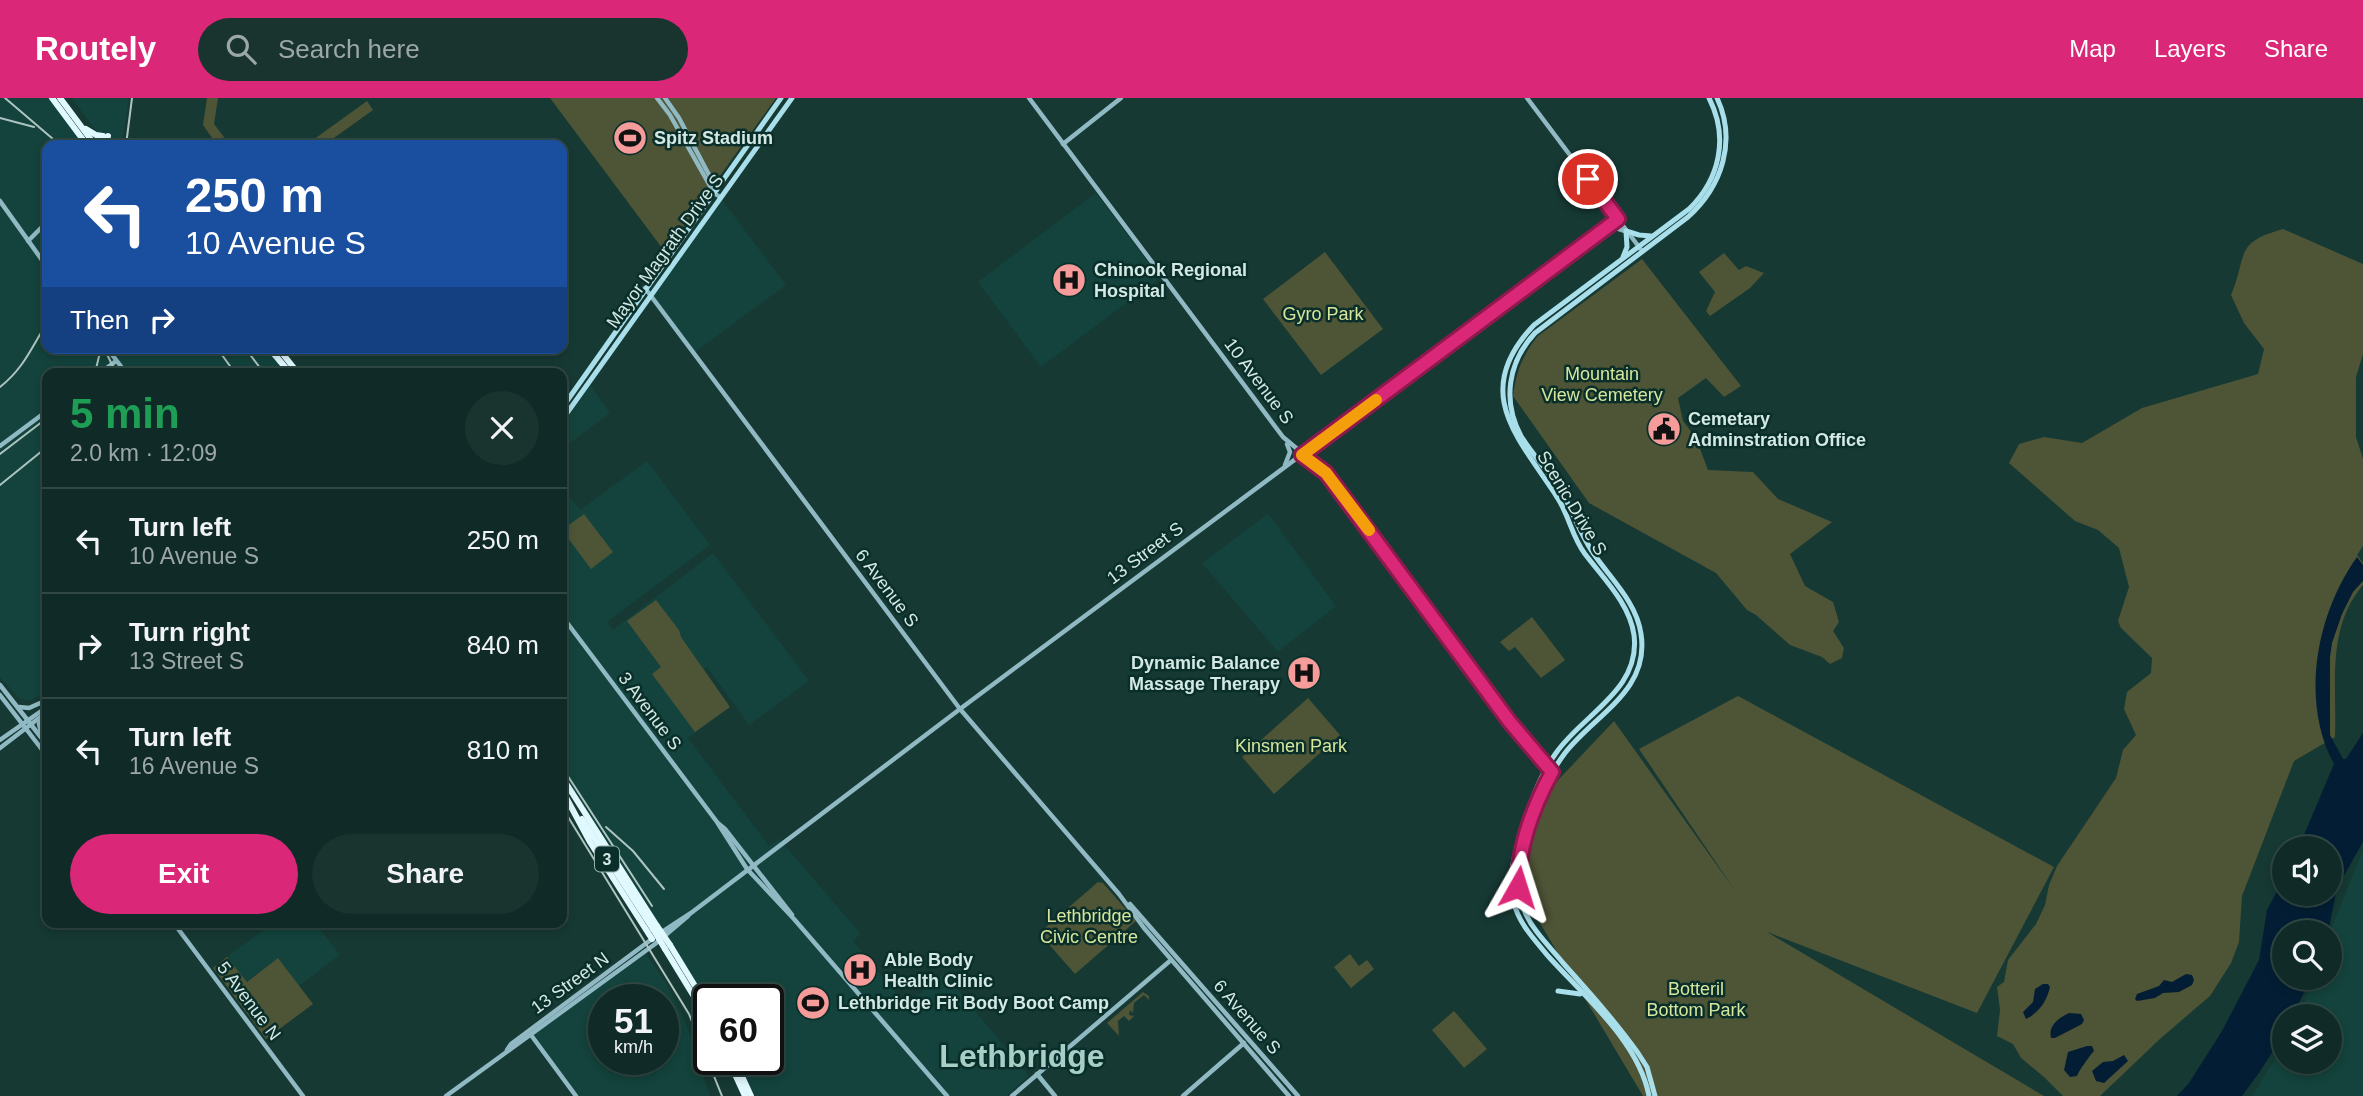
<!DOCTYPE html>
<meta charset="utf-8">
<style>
:root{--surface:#102b27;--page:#19332f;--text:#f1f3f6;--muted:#9ca7a7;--line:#304744;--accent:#db2777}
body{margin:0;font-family:Arial,sans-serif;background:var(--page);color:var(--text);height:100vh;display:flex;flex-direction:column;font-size:26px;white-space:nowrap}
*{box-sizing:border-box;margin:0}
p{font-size:23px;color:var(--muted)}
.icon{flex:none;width:38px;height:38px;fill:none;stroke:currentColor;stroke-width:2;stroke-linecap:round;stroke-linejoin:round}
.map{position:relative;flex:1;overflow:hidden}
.side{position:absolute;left:42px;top:270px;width:525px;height:560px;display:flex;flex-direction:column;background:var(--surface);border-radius:14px;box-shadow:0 4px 10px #0003,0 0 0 2px var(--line)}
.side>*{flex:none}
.banner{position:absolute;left:42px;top:42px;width:525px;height:214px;border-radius:14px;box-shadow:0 4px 10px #0003,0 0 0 2px var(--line);background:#1a4fa0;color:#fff;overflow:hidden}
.fabs{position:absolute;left:2272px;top:738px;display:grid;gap:14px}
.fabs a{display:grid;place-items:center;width:70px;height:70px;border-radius:50%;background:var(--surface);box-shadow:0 4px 10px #0003,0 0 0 2px var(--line);font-size:35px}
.speed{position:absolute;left:588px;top:886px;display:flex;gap:14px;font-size:35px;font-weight:700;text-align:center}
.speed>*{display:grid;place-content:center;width:91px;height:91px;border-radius:50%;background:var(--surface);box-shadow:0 4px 10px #0003,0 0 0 2px var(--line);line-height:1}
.speed small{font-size:18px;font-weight:400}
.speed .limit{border:4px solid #111;border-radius:10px;background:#fff;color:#111}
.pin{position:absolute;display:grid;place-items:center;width:60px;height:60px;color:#fff;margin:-30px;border:4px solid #fff;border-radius:50%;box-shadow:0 2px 7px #0007}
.me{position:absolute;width:77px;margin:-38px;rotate:6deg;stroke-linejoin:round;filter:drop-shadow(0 0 5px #0008)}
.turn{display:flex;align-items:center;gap:24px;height:147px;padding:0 28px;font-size:32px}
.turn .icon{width:91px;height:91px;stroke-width:2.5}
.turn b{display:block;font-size:49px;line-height:60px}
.then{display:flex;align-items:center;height:66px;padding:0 28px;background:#0003;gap:14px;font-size:26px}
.round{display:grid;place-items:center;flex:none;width:74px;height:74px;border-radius:37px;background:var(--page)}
.headline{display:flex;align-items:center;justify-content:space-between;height:119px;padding:0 28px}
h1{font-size:42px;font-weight:700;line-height:52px;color:#1e9e55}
.primary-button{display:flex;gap:14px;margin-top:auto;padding:14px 28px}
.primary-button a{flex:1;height:80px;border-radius:42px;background:var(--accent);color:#fff;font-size:28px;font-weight:700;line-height:80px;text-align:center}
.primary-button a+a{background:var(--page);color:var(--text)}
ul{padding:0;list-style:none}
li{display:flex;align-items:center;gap:21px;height:105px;padding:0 28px;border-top:2px solid var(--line)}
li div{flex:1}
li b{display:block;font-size:26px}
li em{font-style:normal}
header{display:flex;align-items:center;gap:42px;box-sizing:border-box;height:98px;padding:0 35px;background:var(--accent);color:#fff}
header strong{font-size:33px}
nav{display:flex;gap:38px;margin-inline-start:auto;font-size:24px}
.search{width:490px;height:63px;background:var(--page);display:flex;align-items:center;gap:18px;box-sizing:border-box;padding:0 24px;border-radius:38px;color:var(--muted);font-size:26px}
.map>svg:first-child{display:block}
.built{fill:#13433c;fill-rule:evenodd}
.green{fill:#4e5436}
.water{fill:#031e34}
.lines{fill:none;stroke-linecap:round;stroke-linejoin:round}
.secondary{stroke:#90b9c3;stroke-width:4.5}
.primary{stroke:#a9deeb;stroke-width:5}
.highway{stroke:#e0f9ff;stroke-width:6}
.rail{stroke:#adc4c0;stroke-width:2}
.highway-bridge{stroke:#e0f9ff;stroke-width:6}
.route-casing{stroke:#8e194d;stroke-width:18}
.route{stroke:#db2777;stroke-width:12}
.slow{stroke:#f59e0b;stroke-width:12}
.labels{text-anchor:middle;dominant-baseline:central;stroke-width:5;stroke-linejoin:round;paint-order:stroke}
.shield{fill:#0a2f2a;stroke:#97b0ac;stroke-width:2}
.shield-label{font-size:16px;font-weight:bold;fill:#d4e8e4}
.poi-label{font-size:18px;font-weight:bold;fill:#d4e8e4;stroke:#0a2f2a;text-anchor:start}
.street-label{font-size:18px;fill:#d4e8e4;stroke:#0a2f2a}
.park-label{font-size:18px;fill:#d7e69c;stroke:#0a2f2a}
.town-label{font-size:32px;font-weight:bold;fill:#a7cec7;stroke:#0a2f2a}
</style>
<header>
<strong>Routely</strong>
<div class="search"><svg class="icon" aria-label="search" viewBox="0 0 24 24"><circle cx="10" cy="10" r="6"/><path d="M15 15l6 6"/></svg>Search here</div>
<nav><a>Map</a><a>Layers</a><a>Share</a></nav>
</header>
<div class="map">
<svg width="2363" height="998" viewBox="0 0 2363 998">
<rect width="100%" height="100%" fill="#163934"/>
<g class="built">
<polygon points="0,0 52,0 87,47 47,47 47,250 269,250 290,275 47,275 47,594 29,603 19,600 0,579"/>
<polygon points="72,0 129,0 122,47 106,47"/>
<polygon points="1096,95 1160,180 1041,269 978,184"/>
<polygon points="720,99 786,187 694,255 650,197"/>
<polygon points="590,287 610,315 562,351 562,328"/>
<polygon points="647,363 710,447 607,524 613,532 713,455 809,583 749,627 707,569 703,572 730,609 688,640 769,748 779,741 861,836 853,843 906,907 944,875 1029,978 1006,998 755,998 736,961 768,961 768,901 709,901 709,907 562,675 562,388 580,412"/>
<polygon points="1266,417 1269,417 1336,508 1278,554 1202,465"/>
<polygon points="2363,752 2363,998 2252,998 2284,946 2284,964 2329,964 2329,919 2299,919 2313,880 2329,880 2329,836"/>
<polygon points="274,824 294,824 299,831 309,824 315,824 340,857 299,888 278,860 246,884 227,859"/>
<path d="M 644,853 L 664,882 L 686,925 L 710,998 L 576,998 L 532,938 ZM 604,901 L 663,901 L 663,961 L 604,961 Z"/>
</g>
<g class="green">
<polygon points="207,0 218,0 214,26 230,47 217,47 203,27"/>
<polygon points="550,0 776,0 665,154"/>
<polygon points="367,3 373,12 324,47 306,47"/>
<path d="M 2283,131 L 2363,166 L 2363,256 L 2356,279 L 2356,339 L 2363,361 L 2363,448 L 2357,457 L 2363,465 L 2363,487 C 2326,530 2337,587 2335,639 L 2294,663 L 2242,798 L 2239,844 L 2231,865 L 2210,898 L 2161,940 L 2100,998 L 2063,998 L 2044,979 L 2021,960 L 2013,946 L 1997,938 L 2000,912 L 1997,889 L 2004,884 L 2008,862 L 2036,826 L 2045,807 L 2049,787 L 2057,768 L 2116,680 L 2123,652 L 2136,637 L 2124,611 L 2127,594 L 2151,575 L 2152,560 L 2121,530 L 2118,523 L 2129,489 L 2119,450 L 2098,432 L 2075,423 L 2009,365 L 2019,346 L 2044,339 L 2082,345 L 2142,310 L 2258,276 L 2264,251 L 2244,225 L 2231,197 C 2248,157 2233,145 2283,131 Z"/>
<polygon points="1325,154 1383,231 1321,277 1263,201"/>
<polygon points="1724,155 1739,172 1746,168 1764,175 1750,190 1710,218 1706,213 1715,194 1699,174"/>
<path d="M 1642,161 L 1741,288 L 1724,299 L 1706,280 L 1678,300 L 1683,323 L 1696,340 L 1708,372 L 1753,374 L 1778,401 L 1832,424 L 1790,456 L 1805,488 L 1833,504 L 1839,524 L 1833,533 L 1844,550 L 1842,560 L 1830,566 L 1822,559 L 1790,547 L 1756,517 L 1747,512 L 1716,475 L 1589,405 L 1513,298 C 1516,275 1522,257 1538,238 Z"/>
<polygon points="584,416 613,454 591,471 562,432"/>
<polygon points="656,502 679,532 681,539 730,609 695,634 652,576 661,569 627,523"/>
<polygon points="1532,519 1565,562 1541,580 1515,549 1509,553 1500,544"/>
<polygon points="1738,598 2054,769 1977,915 1767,834 2044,998 1643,998 1522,795 1542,699 1614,623 1736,794 1639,651"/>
<polygon points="1308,600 1340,637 1274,696 1242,659"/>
<polygon points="1098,784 1103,785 1136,823 1075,876 1039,835"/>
<polygon points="1350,856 1359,868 1367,862 1374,871 1351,890 1334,869"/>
<polygon points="227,859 247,884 278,860 313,906 266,941 213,870"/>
<polygon points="1143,894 1149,898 1149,902 1144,897 1134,905 1133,915 1130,912 1129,917 1134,918 1129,923 1124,918 1118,923 1119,938 1107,925"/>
<polygon points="1454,913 1487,951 1464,970 1432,932"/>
</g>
<g class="water">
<path d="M 2357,459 L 2363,467 L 2363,483 L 2353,494 L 2342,516 L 2332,545 L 2330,559 L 2330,637 L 2343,661 L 2346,661 L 2363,635 L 2363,744 L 2337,790 L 2328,835 L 2284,835 L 2284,880 L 2311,880 L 2298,907 L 2288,919 L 2284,919 C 2284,943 2257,978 2242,998 L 2177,998 L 2189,985 L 2222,933 L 2259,862 L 2267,812 L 2284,780 L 2284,796 L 2329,796 L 2329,751 L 2298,751 L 2334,666 C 2300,604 2316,516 2357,459 Z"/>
<polygon points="2186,876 2192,877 2194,882 2192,887 2179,894 2163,895 2155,900 2137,903 2135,901 2137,896 2159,888 2164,882 2172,884"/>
<path d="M 2043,886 L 2048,886 L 2050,889 C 2047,902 2040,914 2026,921 L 2023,914 L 2033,904 L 2035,891 Z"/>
<path d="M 2069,915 L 2081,916 L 2084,922 L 2082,926 L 2055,940 L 2051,940 C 2048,927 2059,920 2069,915 Z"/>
<path d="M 2087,948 L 2092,948 L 2094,953 C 2091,956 2078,974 2077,978 L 2070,979 L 2064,972 L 2068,954 Z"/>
<polygon points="2124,957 2128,963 2104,985 2096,983 2092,973 2103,964 2113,963"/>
</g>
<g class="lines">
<g class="secondary">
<polyline points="657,0 670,17 714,95 720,99"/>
<polyline points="665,0 679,20 717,92"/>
<polyline points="1029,0 1283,339 1326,375 1509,623 1552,674"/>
<polyline points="1527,0 1642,153"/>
<polyline points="1063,46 1121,0"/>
<polyline points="0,103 47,169"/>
<polyline points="1607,131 1613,129 1625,133"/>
<polyline points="28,143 43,128 47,120"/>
<polyline points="645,190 960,611 1119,796 1144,830 1289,998"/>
<polyline points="107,250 126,275"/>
<polyline points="100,275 116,263"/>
<polyline points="0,348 47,313"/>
<polyline points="1285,367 1290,354 1287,346"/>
<polyline points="562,518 717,724 747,771 794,821 947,998"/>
<polyline points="0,587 47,647"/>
<polyline points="0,597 47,658"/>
<polyline points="19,609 29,610 47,602"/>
<polyline points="42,638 39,626 42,619"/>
<polyline points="0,642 47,609"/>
<polyline points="0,650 47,614"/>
<polyline points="719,726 725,731 792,817"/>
<polyline points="1130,806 1298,998"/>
<polyline points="173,824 303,998"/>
<polyline points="659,836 691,815 960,611 1618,121"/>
<polyline points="531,937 576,998"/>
<polyline points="507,952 511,946 652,841"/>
<polyline points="1037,976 1055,998"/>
<polyline points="446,998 655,846 688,818"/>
<polyline points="1012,998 1171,862"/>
<polyline points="1183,998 1244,945"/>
</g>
<g class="primary">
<polyline points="1623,159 1627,149 1626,133 1639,137 1651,138"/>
<polyline points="562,310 781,0"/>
<polyline points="562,322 792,0"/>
<polyline points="1558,893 1580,896"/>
<path d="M 1649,998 C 1639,944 1584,898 1548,858 C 1535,842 1519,826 1514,805 C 1507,781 1514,760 1520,738 C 1529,709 1538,680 1556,655 C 1583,616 1641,592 1634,537 C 1630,506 1603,480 1585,456 C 1572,439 1569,417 1557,399 C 1518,339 1470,294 1534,227 L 1689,111 C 1720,81 1729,39 1709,0"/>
<path d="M 1655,998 L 1647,969 L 1638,955 C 1615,923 1589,894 1563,865 C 1550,849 1533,833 1525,814 C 1515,792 1518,769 1524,747 C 1533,714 1544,683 1565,655 C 1594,617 1650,593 1641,536 C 1637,506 1613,483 1596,459 C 1580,438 1573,412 1559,389 C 1547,372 1532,356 1521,338 C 1502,303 1508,264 1535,235 L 1688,119 C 1722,88 1737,43 1717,0"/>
</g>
<g class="highway">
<polyline points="52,0 87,47"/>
<polyline points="60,0 95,47"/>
<polyline points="86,31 96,37 103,38"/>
<polyline points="105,47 108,38"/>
<polyline points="269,250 290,275"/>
<polyline points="278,250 298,275"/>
<polyline points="562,679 657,828"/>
<polyline points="562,692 590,744 652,841"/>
<polyline points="582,721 653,831"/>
<polyline points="670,847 709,911"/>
<polyline points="665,851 709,923"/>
<polyline points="728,961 745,998"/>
<polyline points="734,961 751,998"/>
</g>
<g class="rail">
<polyline points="5,0 60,47"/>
<polyline points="0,20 34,29"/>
<polyline points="126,47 132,0"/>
<polyline points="104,250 116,275"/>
<polyline points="217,250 235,275"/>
<polyline points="245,250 264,275"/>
<polyline points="95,275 101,250"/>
<path d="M 0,289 C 24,270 31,250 47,225"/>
<polyline points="0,356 47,320"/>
<polyline points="0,387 42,353 47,346"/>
<polyline points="562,669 652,808"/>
<polyline points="562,709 689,916 722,998"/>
<polyline points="606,729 633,753 664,791"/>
</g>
<g class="highway-bridge">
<polyline points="657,828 670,847"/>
<polyline points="653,831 665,851"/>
</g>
</g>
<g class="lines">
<g class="route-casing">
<path id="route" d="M 1518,789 C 1518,750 1533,709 1552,674 L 1509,623 L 1326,375 L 1302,357 L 1618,121 L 1588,81"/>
</g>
<use href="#route" class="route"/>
<polyline class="slow" points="1369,432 1326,375 1302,357 1376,302"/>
</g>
<defs>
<g id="stadium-disc" transform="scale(1.75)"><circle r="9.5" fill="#f59b99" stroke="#0a2f2a"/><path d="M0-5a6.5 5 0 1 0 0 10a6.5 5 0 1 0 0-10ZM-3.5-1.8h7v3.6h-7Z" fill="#111"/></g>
<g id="hospital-disc" transform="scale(1.75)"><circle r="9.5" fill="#f59b99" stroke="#0a2f2a"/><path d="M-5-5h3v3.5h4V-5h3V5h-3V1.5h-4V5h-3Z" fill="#111"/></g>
<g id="civic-disc" transform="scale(1.75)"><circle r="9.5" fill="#f59b99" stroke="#0a2f2a"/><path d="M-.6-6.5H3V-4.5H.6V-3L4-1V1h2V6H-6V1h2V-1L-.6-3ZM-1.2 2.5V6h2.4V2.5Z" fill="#111"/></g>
</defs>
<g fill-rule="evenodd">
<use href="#stadium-disc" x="630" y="40"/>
<use href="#hospital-disc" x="1069" y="182"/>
<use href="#civic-disc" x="1664" y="331"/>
<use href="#hospital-disc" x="1304" y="575"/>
<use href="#hospital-disc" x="860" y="872"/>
<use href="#stadium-disc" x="813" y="905"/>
</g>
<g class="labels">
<rect class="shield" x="595" y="748.5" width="24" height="25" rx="5"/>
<g class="shield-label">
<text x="607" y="761">3</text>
</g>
<g class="poi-label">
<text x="654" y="40">Spitz Stadium</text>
<text x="1094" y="172">Chinook Regional<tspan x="1094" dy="21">Hospital</tspan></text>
<text x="1688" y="321">Cemetary<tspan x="1688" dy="21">Adminstration Office</tspan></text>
<text x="1280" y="565" text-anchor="end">Dynamic Balance<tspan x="1280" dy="21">Massage Therapy</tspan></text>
<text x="884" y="862">Able Body<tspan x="884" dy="21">Health Clinic</tspan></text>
<text x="838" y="905">Lethbridge Fit Body Boot Camp</text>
</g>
<g class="street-label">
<text transform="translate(665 153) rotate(-54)">Mayor Magrath Drive S</text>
<text transform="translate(1259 283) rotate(53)">10 Avenue S</text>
<text transform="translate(1572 405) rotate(59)">Scenic Drive S</text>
<text transform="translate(1145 455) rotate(-37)">13 Street S</text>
<text transform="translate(887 490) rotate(53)">6 Avenue S</text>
<text transform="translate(650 613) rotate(53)">3 Avenue S</text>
<text transform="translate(570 885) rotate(-36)">13 Street N</text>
<text transform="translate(249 903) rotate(53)">5 Avenue N</text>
<text transform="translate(1247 919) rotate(49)">6 Avenue S</text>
</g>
<g class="park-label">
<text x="1323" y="216">Gyro Park</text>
<text x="1602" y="276">Mountain<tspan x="1602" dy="21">View Cemetery</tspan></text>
<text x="1291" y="648">Kinsmen Park</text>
<text x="1089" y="818">Lethbridge<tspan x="1089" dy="21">Civic Centre</tspan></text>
<text x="1696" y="891">Botteril<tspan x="1696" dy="21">Bottom Park</tspan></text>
</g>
<g class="town-label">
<text x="1022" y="958">Lethbridge</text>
</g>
</g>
</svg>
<div class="fabs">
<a><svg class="icon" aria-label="sound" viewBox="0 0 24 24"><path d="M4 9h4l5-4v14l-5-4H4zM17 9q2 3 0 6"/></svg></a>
<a><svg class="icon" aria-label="search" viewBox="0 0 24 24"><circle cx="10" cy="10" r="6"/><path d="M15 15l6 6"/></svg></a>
<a><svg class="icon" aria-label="layers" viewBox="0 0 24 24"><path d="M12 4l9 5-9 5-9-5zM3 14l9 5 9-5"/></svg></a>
</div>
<div class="speed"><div>51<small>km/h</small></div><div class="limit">60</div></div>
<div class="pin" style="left:1588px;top:81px;background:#d93025"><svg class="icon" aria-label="arrive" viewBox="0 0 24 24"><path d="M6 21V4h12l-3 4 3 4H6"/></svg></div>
<svg class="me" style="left:1518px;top:789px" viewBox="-20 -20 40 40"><path d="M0-17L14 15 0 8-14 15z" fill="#db2777" stroke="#fff" stroke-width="4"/></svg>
<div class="banner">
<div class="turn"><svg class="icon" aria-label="left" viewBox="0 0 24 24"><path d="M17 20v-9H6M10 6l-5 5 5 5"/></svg><div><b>250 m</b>10 Avenue S</div></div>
<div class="then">Then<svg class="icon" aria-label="right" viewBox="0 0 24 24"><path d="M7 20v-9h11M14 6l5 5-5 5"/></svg></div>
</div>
<section class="side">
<div class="headline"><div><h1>5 min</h1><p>2.0 km · 12:09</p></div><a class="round"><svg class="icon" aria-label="close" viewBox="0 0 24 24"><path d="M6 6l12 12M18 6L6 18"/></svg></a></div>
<ul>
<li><svg class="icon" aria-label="left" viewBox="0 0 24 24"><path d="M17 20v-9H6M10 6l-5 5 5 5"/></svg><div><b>Turn left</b><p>10 Avenue S</p></div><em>250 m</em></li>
<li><svg class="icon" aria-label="right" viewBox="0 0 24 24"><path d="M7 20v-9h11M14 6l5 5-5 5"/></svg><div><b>Turn right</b><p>13 Street S</p></div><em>840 m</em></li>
<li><svg class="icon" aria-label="left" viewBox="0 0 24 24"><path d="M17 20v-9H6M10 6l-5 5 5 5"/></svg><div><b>Turn left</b><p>16 Avenue S</p></div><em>810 m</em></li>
</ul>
<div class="primary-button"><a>Exit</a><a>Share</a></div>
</section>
</div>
